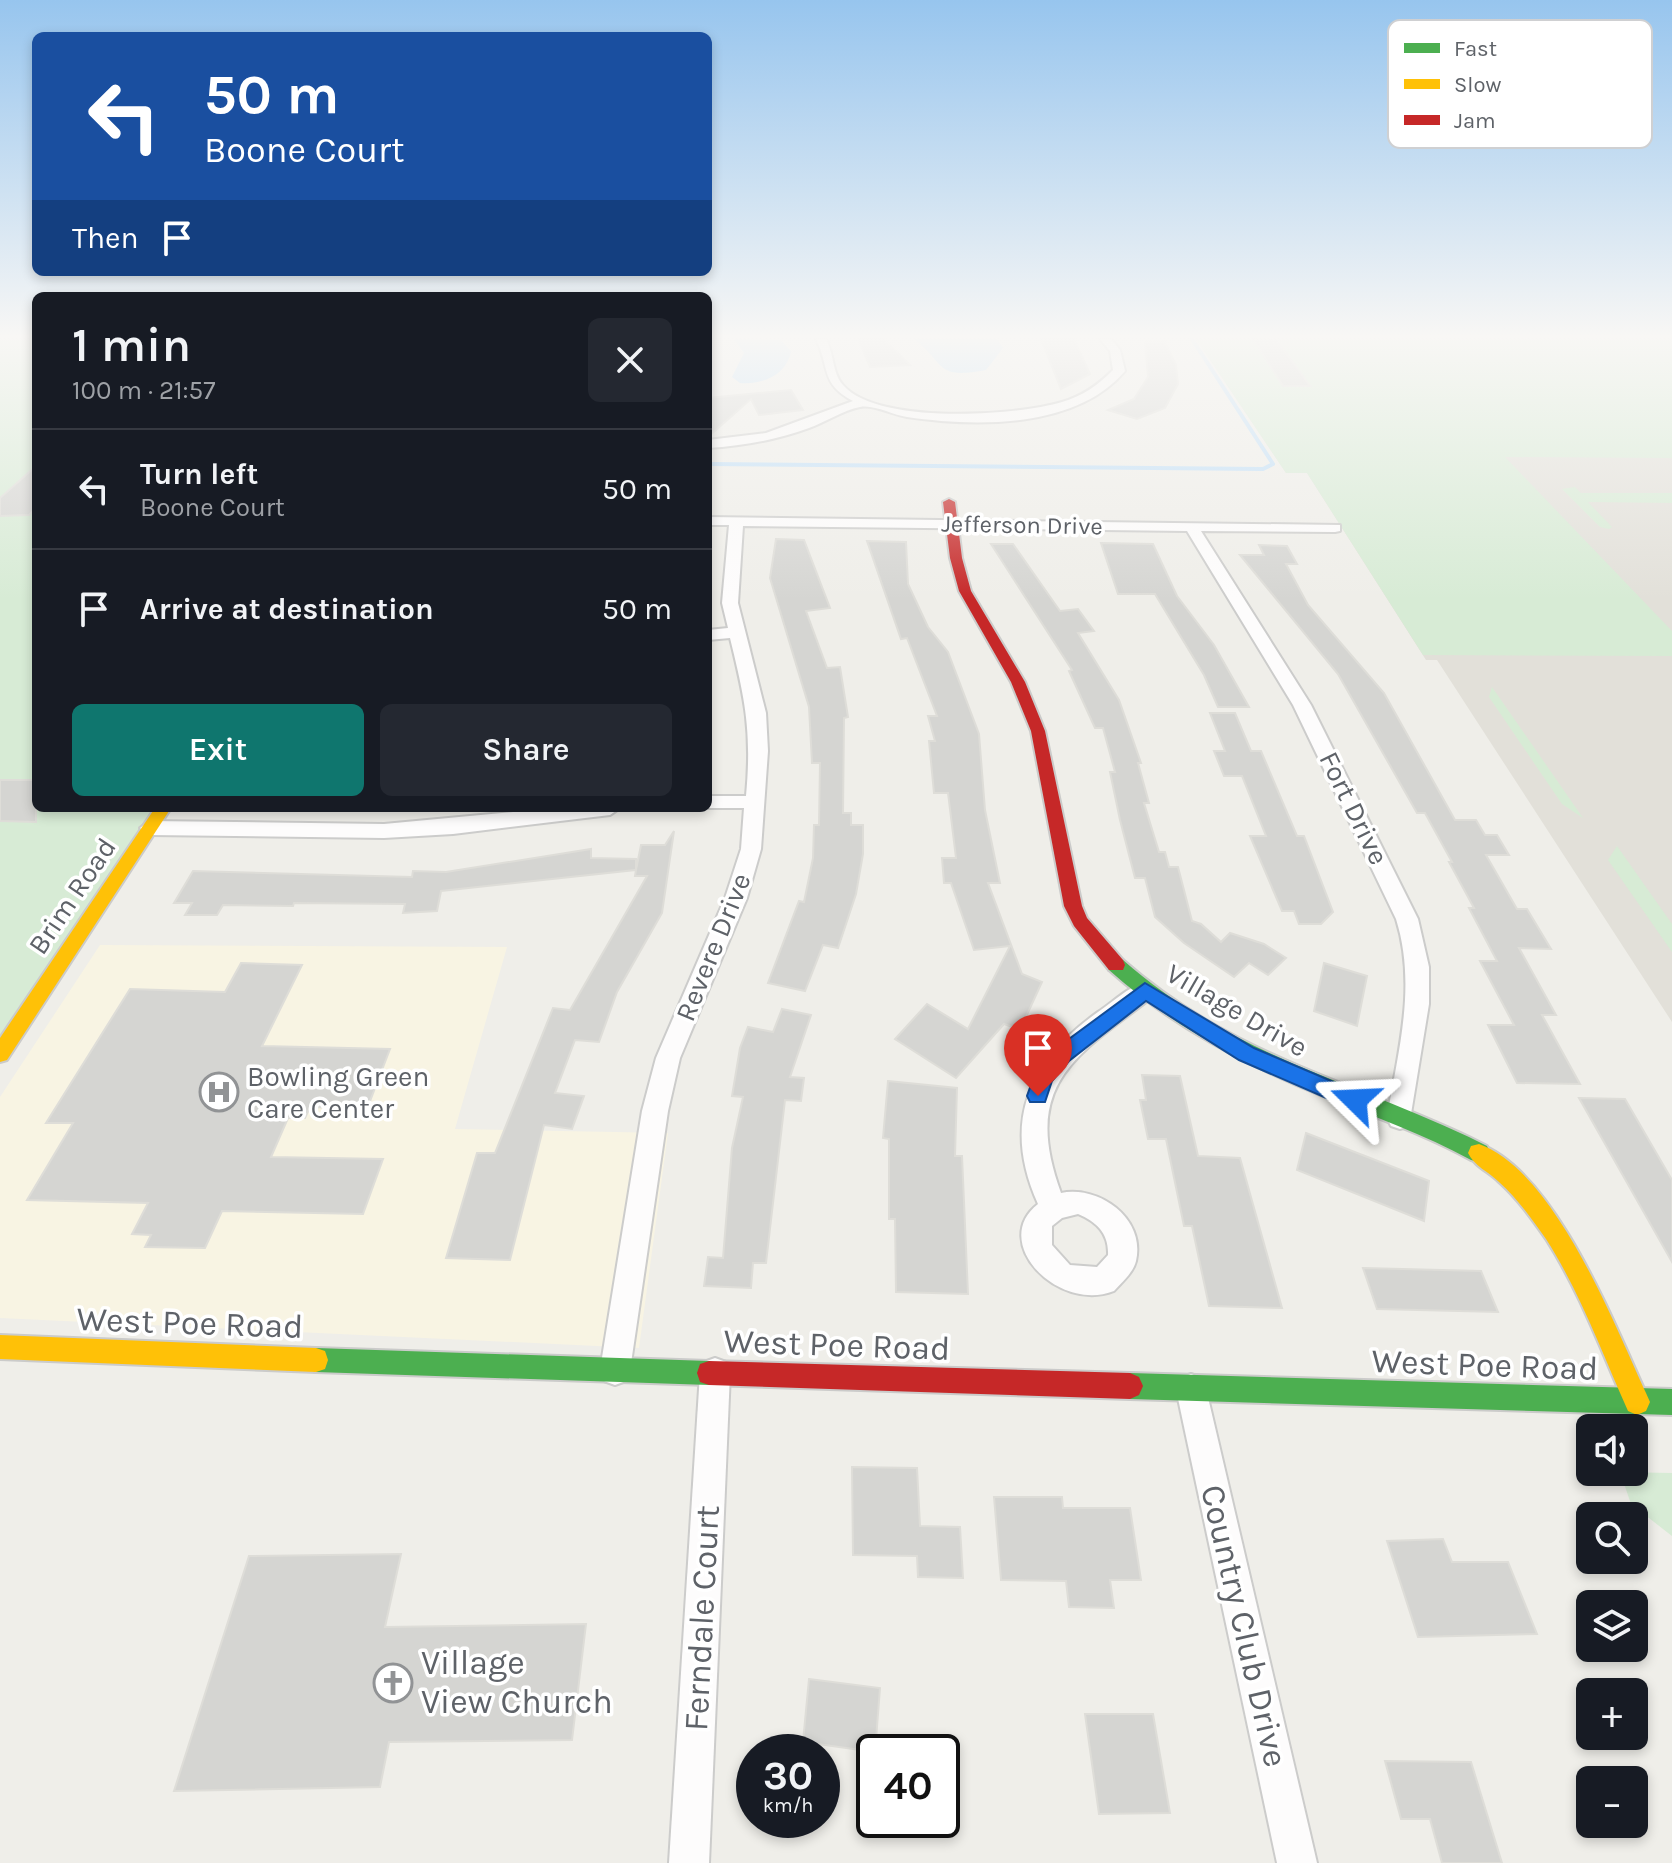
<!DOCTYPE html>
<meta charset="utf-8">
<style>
:root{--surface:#171b24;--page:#242831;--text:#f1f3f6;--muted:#9ea1a6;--line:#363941;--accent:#0f766e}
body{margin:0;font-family:Karla,sans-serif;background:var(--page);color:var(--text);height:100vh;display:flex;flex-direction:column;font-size:30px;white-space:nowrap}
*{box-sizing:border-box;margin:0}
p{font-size:26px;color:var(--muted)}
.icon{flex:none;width:44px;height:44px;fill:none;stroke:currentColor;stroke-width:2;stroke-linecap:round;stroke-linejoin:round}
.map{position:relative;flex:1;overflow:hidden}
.details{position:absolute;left:32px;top:292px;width:680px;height:520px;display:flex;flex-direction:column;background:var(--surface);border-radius:12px;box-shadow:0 4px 12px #0003}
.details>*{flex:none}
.guide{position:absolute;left:32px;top:32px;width:680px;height:244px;border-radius:12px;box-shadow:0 4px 12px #0003;background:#1a4fa0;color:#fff;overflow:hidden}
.tools{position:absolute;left:1576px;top:1414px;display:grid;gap:16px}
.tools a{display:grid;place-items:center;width:72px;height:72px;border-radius:12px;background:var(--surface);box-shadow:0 4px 12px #0003;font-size:40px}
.speed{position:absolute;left:736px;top:1734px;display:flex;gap:16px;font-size:40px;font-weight:700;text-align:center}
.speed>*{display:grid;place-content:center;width:104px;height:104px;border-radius:50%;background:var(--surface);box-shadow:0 4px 12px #0003;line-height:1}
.speed small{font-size:20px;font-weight:400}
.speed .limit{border:4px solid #111;border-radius:12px;background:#fff;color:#111}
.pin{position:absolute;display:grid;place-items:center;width:68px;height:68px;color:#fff;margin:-82px -34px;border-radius:50% 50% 50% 0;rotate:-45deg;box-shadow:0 0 8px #0007}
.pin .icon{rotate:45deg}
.me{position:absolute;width:88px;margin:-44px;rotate:291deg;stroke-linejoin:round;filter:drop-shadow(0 0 6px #0008)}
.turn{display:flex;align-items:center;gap:28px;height:168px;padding:0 40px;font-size:36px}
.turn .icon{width:104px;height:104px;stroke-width:2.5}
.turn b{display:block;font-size:56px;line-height:68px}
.then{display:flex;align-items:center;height:76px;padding:0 40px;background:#0003;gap:16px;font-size:30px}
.round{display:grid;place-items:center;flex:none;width:84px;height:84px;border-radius:12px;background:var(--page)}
.summary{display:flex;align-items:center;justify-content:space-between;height:136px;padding:0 40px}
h1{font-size:48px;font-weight:600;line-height:60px}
.cta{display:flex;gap:16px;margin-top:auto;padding:16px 40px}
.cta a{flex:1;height:92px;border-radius:12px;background:var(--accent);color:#fff;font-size:32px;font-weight:600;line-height:92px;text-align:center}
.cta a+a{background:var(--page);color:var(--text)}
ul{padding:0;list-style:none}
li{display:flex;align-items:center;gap:24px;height:120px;padding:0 40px;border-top:2px solid var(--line)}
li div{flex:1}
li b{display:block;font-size:30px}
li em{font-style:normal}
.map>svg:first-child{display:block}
.commercial{fill:#f8f4e3}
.education{fill:#e2e0d9}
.green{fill:#d7ebd5}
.water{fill:#bedef8}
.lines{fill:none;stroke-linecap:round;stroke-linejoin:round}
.stream{stroke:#bedef8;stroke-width:4}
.building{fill:#d5d5d2;stroke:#deddd8;stroke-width:2}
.street-casing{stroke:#cccccb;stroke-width:4}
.fast-casing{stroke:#cbcbca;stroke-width:4}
.slow-casing{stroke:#cbcbca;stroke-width:4}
.jam-casing{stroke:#cbcbca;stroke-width:4}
.street{fill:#fdfcfc;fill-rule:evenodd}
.fast{fill:#4caf50;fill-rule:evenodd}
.slow{fill:#ffc107;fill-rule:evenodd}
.jam{fill:#c62828;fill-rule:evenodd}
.route{fill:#1a73e8;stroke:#114b97;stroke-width:2}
.labels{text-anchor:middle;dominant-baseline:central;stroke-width:7;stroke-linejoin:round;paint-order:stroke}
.far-street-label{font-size:24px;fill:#5e6268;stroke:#fff}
.street-label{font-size:28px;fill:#5e6268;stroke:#fff}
.poi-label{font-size:28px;fill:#5e6268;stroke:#fff;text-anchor:start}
.near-street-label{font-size:34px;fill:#5e6268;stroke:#fff}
.near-poi-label{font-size:34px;fill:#5e6268;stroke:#fff;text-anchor:start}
.key{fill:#fff;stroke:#cfd0d2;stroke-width:2}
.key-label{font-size:22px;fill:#5e6268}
</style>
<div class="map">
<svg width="1672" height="1863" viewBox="0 0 1672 1863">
<rect width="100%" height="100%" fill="#efeee9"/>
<polygon class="commercial" points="100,945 507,947 455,1129 668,1133 639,1348 0,1318 0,1097"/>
<polygon class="education" points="1196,339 1672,339 1672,1022 1437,660 1426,660 1307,473 1286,473"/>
<g class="green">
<polygon points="0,339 36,339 36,808 163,808 0,1054"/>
<polygon points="1196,339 1672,339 1672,458 1505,457 1672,631 1672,656 1423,655 1307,473 1286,473"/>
<polygon points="1575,487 1581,493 1672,493 1672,503 1588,502 1612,527 1609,529 1600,527 1562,489"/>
<polygon points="1492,687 1583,818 1562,804 1489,697"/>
<polygon points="1617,846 1672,924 1672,952 1608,860"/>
<polygon points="1620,1472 1672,1473 1672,1536 1631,1504"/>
</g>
<g class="water">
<path d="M 734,339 L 781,340 L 791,351 C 787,375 762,385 740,383 L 732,377 L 744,353 Z"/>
<path d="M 914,339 L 997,339 L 1003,348 L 986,370 C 934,380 946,363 914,339 Z"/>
</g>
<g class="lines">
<polyline class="stream" points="708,464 1263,469 1273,464 1192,339"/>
</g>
<g class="building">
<polygon points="858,339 884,339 910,365 870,367"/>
<polygon points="1041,339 1074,339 1090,374 1061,389"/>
<polygon points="1253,339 1277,340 1310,386 1283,386"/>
<polygon points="1145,342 1165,342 1176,365 1178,384 1165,408 1137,419 1108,410 1134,399 1148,377"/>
<polygon points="791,390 803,410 759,415 751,399 708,437 708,398"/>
<polygon points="36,466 36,508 29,515 0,516 0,498"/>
<polygon points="776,539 804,540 830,608 806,611 827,668 840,667 848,717 844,718 843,813 851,813 851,825 863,825 863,854 856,894 838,948 823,945 805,991 768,983 799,901 804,902 813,858 814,825 819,825 820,763 812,763 809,707 770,578"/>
<polygon points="867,541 906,542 908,584 928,627 948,652 979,734 985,810 1000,883 988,883 1022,974 1042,982 1020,1030 1004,1024 956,1078 895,1039 927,1004 968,1029 1010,946 974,950 951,883 944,883 942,858 956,858 948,793 934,793 929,741 935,741 928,716 937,716 907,638 901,639"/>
<polygon points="1101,543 1153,544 1177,596 1214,645 1249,707 1218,707 1204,675 1155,594 1118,594"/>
<polygon points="991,544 1013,544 1060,611 1078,609 1094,631 1078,633 1119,700 1141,763 1138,763 1149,803 1144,803 1159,852 1165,852 1169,867 1178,867 1192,921 1201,924 1221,942 1230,933 1264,944 1286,958 1268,975 1249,963 1234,977 1184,943 1155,917 1145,878 1135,878 1120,820 1110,772 1115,772 1103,728 1095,728 1069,671 1072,670"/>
<polygon points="1259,545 1287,546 1297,564 1286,564 1308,605 1384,693 1455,820 1476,820 1485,835 1497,835 1509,855 1486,855 1517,909 1527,909 1551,949 1519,948 1556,1015 1542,1015 1580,1084 1517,1083 1488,1025 1514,1025 1480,961 1497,961 1469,908 1474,908 1449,862 1452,862 1425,813 1417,813 1338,674 1240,555 1264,555"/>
<polygon points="1210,713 1235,713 1251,751 1261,751 1297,836 1304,836 1333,912 1321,924 1299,924 1294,911 1282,911 1250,836 1266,836 1242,776 1224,776 1214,751 1225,751"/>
<polygon points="0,780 36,780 36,822 0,821"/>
<polygon points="674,831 662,913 617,992 599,1042 575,1040 555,1093 584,1096 572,1129 544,1125 510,1260 446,1258 477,1153 495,1153 553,1008 570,1010 647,876 635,876 636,870 441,891 437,911 403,913 405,904 294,903 293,906 223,905 217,915 185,915 192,903 174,903 193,871 412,877 413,871 446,872 591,849 591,858 636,859 636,870 641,845 665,845"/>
<polygon points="241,963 302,965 262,1046 390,1049 367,1109 310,1107 305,1118 288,1118 271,1157 383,1159 363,1214 222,1211 205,1248 145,1247 151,1235 132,1234 148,1203 27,1200 73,1123 46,1123 130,989 225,992"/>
<polygon points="1324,963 1367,976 1357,1026 1314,1011"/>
<polygon points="782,1009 811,1015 790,1077 804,1078 801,1101 785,1100 766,1263 753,1263 751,1288 704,1286 708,1257 723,1258 732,1148 743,1097 732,1096 740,1048 748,1027 773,1032"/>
<polygon points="1142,1075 1180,1076 1198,1156 1240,1158 1282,1308 1209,1306 1192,1226 1184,1226 1166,1139 1148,1139 1140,1100 1146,1100"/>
<polygon points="888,1081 957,1088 955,1156 962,1156 968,1294 896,1292 895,1219 889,1219 889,1139 883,1138"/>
<polygon points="1579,1098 1625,1099 1672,1180 1672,1262"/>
<polygon points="1306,1133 1429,1181 1424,1221 1297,1170"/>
<polygon points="1363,1268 1481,1271 1498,1312 1377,1309"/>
<polygon points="852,1467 917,1468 920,1526 960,1527 963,1578 918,1577 917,1556 853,1555"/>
<polygon points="994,1497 1062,1497 1063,1508 1130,1508 1141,1580 1110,1580 1114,1608 1069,1607 1066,1581 1001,1580"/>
<polygon points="1443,1539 1452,1562 1508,1562 1537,1634 1418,1637 1387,1541"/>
<polygon points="401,1554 385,1627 586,1624 572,1740 389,1742 380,1787 174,1791 249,1556"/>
<polygon points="809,1679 880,1688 875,1752 803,1742"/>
<polygon points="1085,1714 1153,1714 1170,1813 1099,1814"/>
<polygon points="1385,1761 1471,1762 1502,1863 1442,1863 1430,1819 1401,1819"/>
</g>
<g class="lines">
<g class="street-casing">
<g id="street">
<path d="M 816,339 L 826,339 C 834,353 832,373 843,385 C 877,425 1016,416 1062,402 C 1083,396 1098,385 1113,370 L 1110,351 L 1100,339 L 1111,339 L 1120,350 L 1125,371 C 1076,429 976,427 907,417 C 893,415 873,404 860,407 C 843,410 826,422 809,428 C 776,440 743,446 708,448 L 708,440 L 766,433 L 853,401 C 820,384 830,367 816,339 Z"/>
<path d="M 708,517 L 1340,525 L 1340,531 L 1335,532 L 1201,531 L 1311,705 L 1418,919 L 1429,967 L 1429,1004 L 1409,1126 L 1400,1129 L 1391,1126 L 1387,1118 C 1398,1051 1417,986 1396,919 L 1293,705 L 1187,531 L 743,526 L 738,603 L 766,713 L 768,751 L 761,849 L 747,898 L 680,1058 L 668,1111 L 630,1370 L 626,1381 L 615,1385 L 604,1381 L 600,1370 L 642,1111 L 656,1058 L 725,898 L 741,849 L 744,808 L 706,808 L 708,796 L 746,796 C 752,731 745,699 730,638 L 708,640 L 708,630 L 728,628 L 722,603 L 729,525 L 708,525 Z"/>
<polygon points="555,808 620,808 610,815 453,834 384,838 150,835 140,828 150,821 384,824"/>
<path d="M 1145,982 L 1153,985 L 1157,991 L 1153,997 C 1075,1056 1021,1084 1061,1193 C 1097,1185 1146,1217 1136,1261 C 1133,1273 1122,1282 1114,1291 C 1058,1313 989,1242 1038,1204 C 1001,1122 1029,1061 1098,1012 C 1113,1002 1128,987 1145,982 ZM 1078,1214 C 1097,1222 1109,1234 1108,1255 L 1097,1267 L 1070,1265 L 1052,1245 L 1052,1226 L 1062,1218 Z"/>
<polygon points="715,1358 726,1362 730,1373 709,1863 669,1863 700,1373 704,1362"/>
<polygon points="1191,1374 1202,1378 1206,1389 1317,1863 1277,1863 1176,1389 1180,1378"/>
</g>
</g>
<g class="fast-casing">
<g id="fast">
<path d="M 1116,958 L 1123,960 C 1231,1055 1344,1078 1469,1137 L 1487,1146 L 1490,1153 L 1487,1160 L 1479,1162 L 1471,1160 C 1424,1134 1374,1117 1325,1097 C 1246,1065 1173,1027 1109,970 L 1107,965 L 1109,960 Z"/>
<polygon points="316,1348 709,1361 718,1364 721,1373 718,1382 709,1385 316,1372 307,1369 304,1360 307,1351"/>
<polygon points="1130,1373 1672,1389 1672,1415 1130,1399 1121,1395 1117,1386 1121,1377"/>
</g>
</g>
<g class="slow-casing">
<g id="slow">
<polygon points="155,808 171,808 7,1060 0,1062 0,1038"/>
<path d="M 1479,1144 C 1555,1171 1614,1324 1646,1393 L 1650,1402 L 1646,1411 L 1637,1415 L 1628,1411 C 1602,1353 1580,1292 1546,1239 C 1532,1219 1517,1198 1499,1182 C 1489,1172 1474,1166 1468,1153 L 1471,1146 Z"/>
<polygon points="0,1335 316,1348 325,1351 328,1360 325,1369 316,1372 0,1359"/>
</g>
</g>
<g class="jam-casing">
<g id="jam">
<polygon points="949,499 955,502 962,558 971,591 1025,682 1045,731 1082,906 1087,918 1123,960 1125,965 1123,970 1109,970 1074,926 1064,906 1031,731 1011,682 959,591 950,558 943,502"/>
<polygon points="709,1361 1130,1373 1139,1377 1143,1386 1139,1395 1130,1399 709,1385 700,1382 697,1373 700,1364"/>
</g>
</g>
<use href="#street" class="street"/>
<use href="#fast" class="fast"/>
<use href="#slow" class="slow"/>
<use href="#jam" class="jam"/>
</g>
<linearGradient id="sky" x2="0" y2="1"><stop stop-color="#97c5ee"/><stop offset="0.56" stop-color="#f8f7f5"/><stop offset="1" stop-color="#f8f7f5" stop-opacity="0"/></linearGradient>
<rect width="1672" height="600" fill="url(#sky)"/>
<polygon class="route" points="1145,983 1254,1048 1362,1094 1365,1100 1362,1107 1347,1107 1239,1060 1146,1001 1069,1061 1052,1081 1045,1102 1030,1102 1027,1096 1036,1071 1054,1050"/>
<defs>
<g id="hospital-ring" transform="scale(2)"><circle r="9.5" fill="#fff" stroke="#919395" stroke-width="1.5"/><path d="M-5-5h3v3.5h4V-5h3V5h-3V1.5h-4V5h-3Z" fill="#919395"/></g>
<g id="church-ring" transform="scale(2)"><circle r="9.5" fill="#fff" stroke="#919395" stroke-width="1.5"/><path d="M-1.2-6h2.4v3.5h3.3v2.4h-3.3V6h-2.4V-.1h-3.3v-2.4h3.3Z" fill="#919395"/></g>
</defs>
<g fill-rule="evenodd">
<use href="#hospital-ring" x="219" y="1092"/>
<use href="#church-ring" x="393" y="1683"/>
</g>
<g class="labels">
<g class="far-street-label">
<text transform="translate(1022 525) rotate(1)">Jefferson Drive</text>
</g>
<g class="street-label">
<text transform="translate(1354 808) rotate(64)">Fort Drive</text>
<text transform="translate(72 896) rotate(-56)">Brim Road</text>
<text transform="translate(713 947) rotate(-68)">Revere Drive</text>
<text transform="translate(1237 1010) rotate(30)">Village Drive</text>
</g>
<g class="poi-label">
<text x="247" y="1076">Bowling Green<tspan x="247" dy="32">Care Center</tspan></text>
</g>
<g class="near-street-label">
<text transform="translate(190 1323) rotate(2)">West Poe Road</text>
<text transform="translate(837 1345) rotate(2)">West Poe Road</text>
<text transform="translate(1485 1365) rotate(2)">West Poe Road</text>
<text transform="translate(702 1618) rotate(-87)">Ferndale Court</text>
<text transform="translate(1244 1626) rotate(77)">Country Club Drive</text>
</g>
<g class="near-poi-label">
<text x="421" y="1663">Village<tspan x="421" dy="39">View Church</tspan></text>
</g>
</g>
<rect x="1388" y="20" width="264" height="128" rx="12" class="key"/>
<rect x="1404" y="43" width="36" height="10" fill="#4caf50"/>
<rect x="1404" y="79" width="36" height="10" fill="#ffc107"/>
<rect x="1404" y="115" width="36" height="10" fill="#c62828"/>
<g class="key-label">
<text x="1454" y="56">Fast</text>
<text x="1454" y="92">Slow</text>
<text x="1454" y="128">Jam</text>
</g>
</svg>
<div class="tools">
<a><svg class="icon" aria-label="sound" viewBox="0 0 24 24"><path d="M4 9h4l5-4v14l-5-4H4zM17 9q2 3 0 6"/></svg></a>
<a><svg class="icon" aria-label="search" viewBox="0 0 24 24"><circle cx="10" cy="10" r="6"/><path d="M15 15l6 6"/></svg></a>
<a><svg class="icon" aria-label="layers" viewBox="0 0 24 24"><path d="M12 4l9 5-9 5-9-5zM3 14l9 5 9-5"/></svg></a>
<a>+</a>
<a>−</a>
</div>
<div class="speed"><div>30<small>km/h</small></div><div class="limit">40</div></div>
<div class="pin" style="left:1038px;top:1096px;background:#d93025"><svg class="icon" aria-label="arrive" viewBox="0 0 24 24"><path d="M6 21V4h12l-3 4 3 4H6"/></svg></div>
<svg class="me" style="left:1355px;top:1100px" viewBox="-20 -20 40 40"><path d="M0-17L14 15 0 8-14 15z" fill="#1a73e8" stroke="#fff" stroke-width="4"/></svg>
<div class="guide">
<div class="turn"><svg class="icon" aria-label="left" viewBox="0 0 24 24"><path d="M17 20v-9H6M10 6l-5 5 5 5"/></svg><div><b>50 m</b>Boone Court</div></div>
<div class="then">Then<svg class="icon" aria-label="arrive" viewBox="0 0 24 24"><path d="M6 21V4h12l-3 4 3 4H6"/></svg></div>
</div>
<section class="details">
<div class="summary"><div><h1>1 min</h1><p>100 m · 21:57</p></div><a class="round"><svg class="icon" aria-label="close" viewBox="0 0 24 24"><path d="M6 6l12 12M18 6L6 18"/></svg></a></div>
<ul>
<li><svg class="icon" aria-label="left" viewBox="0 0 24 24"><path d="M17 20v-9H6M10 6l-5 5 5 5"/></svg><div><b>Turn left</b><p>Boone Court</p></div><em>50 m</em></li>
<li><svg class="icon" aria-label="arrive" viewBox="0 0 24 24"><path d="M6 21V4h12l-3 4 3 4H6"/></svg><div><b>Arrive at destination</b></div><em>50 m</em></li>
</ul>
<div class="cta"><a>Exit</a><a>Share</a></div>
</section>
</div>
